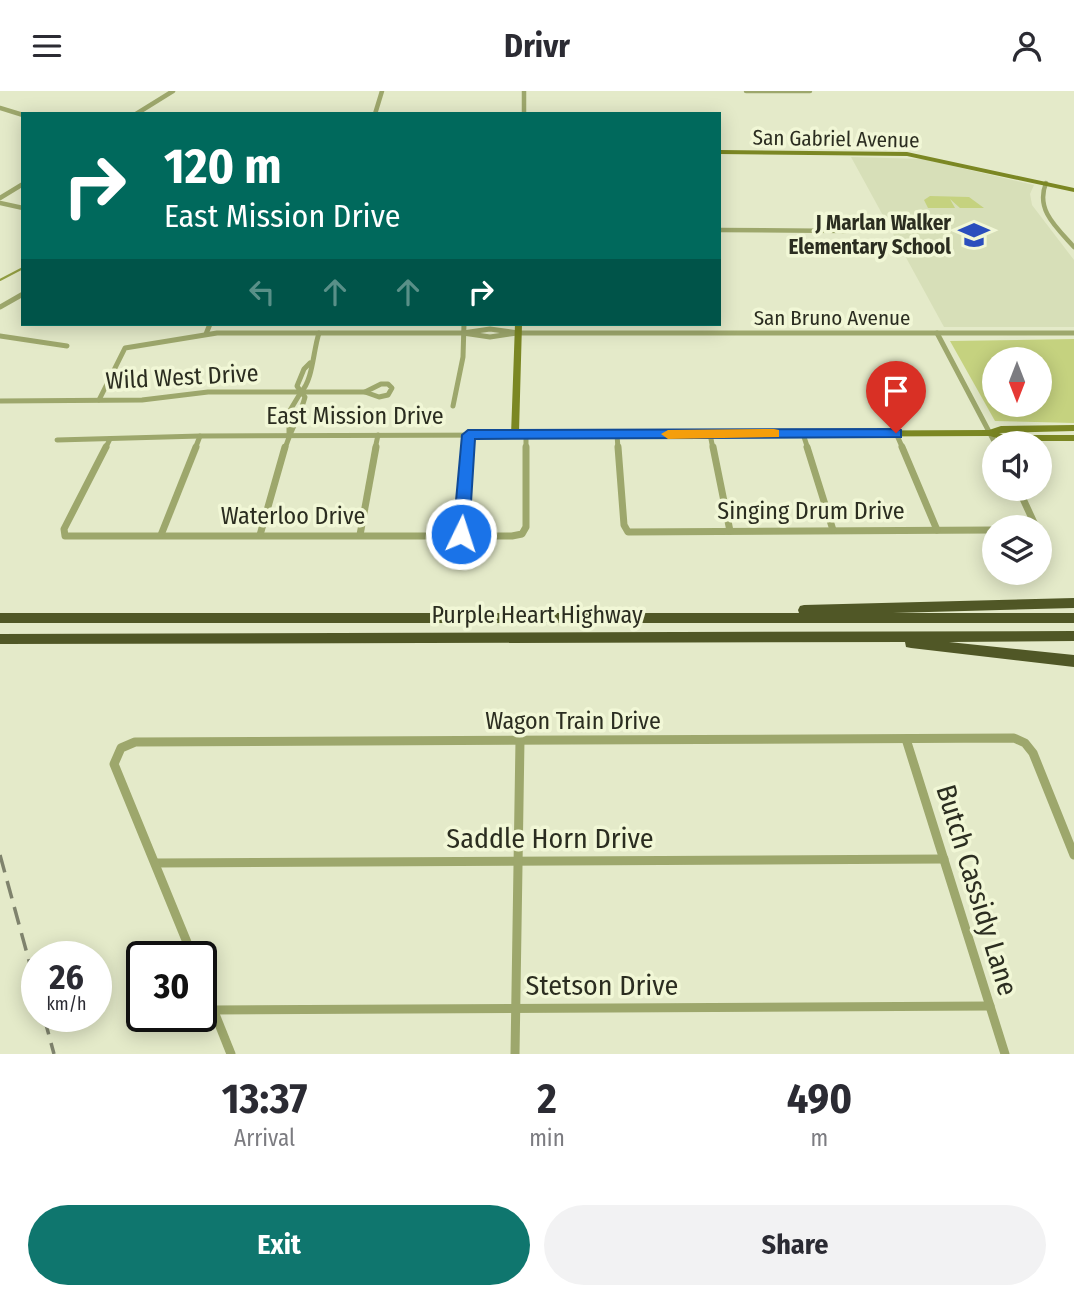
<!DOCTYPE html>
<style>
:root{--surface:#fff;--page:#f2f2f3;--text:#2b2b33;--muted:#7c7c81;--accent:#0f766e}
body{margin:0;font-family:"Fira Sans Condensed",sans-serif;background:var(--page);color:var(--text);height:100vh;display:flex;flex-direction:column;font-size:26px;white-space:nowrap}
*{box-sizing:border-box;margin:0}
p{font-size:23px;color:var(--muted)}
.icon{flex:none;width:38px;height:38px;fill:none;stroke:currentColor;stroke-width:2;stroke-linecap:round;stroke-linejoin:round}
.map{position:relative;height:963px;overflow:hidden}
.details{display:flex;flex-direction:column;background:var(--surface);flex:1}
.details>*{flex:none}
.guide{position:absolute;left:21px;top:21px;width:700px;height:214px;border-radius:0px;box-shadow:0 4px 18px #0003;background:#00695c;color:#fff;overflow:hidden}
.needle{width:46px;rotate:180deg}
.fabs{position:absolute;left:982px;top:256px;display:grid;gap:14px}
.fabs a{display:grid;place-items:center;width:70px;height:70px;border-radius:50%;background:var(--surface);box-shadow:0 4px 18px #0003;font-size:35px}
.speed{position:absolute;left:21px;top:850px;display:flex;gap:14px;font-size:35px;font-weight:700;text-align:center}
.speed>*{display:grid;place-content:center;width:91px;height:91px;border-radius:50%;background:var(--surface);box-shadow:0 4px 18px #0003;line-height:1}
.speed small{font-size:18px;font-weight:400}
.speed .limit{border:4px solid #111;border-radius:10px;background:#fff;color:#111}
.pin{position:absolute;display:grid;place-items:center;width:60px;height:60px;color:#fff;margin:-72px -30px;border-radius:50% 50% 50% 0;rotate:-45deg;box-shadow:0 0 7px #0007}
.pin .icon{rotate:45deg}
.me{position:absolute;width:77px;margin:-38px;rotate:4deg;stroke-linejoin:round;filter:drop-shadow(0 0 5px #0008)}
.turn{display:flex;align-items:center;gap:24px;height:147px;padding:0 28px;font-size:32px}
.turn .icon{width:91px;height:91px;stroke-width:2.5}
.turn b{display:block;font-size:49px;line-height:60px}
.lanes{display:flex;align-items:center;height:66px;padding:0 28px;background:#0003;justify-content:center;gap:35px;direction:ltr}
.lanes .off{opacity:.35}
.eta{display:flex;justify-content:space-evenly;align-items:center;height:119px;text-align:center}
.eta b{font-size:42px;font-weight:700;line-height:49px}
.cta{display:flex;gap:14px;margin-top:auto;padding:14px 28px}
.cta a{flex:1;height:80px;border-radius:42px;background:var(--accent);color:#fff;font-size:28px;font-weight:700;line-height:80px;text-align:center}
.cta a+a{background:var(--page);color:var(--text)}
header{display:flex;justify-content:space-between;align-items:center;height:91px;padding:0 28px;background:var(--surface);font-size:32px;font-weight:700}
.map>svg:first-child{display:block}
.built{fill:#d7dfb8}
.green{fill:#c5d27f;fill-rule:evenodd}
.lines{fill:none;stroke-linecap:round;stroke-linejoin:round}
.stream{stroke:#929e42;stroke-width:2}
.street-far3{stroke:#9da76c;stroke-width:4.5}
.street-far2{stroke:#9da76c;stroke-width:5}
.street-far1{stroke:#9da76c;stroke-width:7}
.street{stroke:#9da76c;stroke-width:9}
.secondary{fill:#7b8723;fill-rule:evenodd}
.highway{fill:#505726;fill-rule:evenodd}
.rail{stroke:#7f836d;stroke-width:3.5;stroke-dasharray:18 9;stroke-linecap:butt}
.route{fill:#1a73e8;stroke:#114b97;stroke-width:2}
.slow{fill:#f59e0b}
.labels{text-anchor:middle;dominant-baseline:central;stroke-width:7;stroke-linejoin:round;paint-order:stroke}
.far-street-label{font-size:21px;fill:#2b2d20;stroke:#f1f7d6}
.far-poi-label{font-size:21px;font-weight:bold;fill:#2b2d20;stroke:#f1f7d6;text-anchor:end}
.street-label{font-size:24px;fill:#2b2d20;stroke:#f1f7d6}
.near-street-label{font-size:28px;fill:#2b2d20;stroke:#f1f7d6}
</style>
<header><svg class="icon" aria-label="menu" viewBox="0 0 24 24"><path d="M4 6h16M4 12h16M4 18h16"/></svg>Drivr<svg class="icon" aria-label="person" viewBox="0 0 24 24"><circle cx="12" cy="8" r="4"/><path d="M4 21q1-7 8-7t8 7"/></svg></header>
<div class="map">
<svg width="1074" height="963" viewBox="0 0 1074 963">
<rect width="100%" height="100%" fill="#e4eac9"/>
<polygon class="built" points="851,66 923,68 1034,94 1030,103 1032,114 1074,169 1074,236 944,236"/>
<g class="green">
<polygon points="930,105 969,106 984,117 960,117 950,108 955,117 928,117 924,109"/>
<path d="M 1074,248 L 1074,332 L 995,330 L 950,250 ZM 994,268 L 1040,268 L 1040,313 L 994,313 Z"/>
</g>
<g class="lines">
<polyline class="stream" points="0,189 23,177"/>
<g class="street-far3">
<polyline points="524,0 524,23"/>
<polyline points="746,0 810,0"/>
<polyline points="0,17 23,24"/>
<polyline points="136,23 173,0"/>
<polyline points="375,23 382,0"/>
<path d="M 1046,92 C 1035,119 1057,137 1074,156"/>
<polyline points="0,107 23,93"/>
<polyline points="0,112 23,117"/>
<polyline points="719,139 846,140"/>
</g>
<g class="street-far2">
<polyline points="0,216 23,203"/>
<polyline points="463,242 490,238 518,242 1074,242"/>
<polyline points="937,242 995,352"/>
<polyline points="206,243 210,233"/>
<polyline points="0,245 67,255"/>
<polygon points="381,293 388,293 392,297 388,304 379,306 365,301"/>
<polyline points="99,309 125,257 217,242 463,242 490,246 517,242"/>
<polyline points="0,310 142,309 208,301 365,301"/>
<polyline points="453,315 463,266 464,233"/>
<polyline points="896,342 903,358"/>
<polyline points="617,343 618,358"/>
<polyline points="710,343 713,358"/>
<polyline points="803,343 808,358"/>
<polyline points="289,344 289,321 301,301 297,295 304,278 310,272"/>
<polyline points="526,344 526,358"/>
<polyline points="57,349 200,345 515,344"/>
<polyline points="105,358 110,348"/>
<polyline points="195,358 200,345"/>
<path d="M 285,358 C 290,340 300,325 305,306 L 301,301 C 313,289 313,260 319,242"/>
<polyline points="375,358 378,344"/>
<polyline points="467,358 468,344"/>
</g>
<g class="street-far1">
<polyline points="106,356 64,438 65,445 512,445 522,443 526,436 526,356"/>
<polyline points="618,356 624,434 628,441 994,439"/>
<polyline points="713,356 730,440"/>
<polyline points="807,356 833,439"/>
<polyline points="902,356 937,439"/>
<polyline points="1018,397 1036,436"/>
<polyline points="161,444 196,356"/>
<polyline points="260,444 285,356"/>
<polyline points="360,444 376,356"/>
<polyline points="461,444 467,356"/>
</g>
<g class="street">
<polyline points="906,648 1005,963"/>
<polyline points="156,772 944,768"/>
<polyline points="193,866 114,673 121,657 135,651 1014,647 1025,652 1033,662 1074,764"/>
<polyline points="201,888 231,963"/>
<polyline points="213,919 990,915"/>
<polyline points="515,963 520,649"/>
</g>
<g class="secondary">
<polygon points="719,59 907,61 1074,97 1074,101 907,65 719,63"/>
<polygon points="515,233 522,233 519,341 989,339 1001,335 1074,334 1074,340 999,342 1006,344 1074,344 1074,350 1006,350 990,345 515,347 511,344"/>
</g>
<g class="highway">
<polygon points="1074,507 1074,517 893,522 1074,522 1074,532 0,532 0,522 799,522 798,519 800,515 804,514"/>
<polygon points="1074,540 1074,550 949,551 1074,564 1074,576 911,557 906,556 905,551 0,553 0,543"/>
</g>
<g class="rail">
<polyline points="0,764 37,899"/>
<polyline points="44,926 54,963"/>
</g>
</g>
<polygon class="route" points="896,338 901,339 901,346 475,348 469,443 461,449 453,443 462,344 468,339"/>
<polygon class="slow" points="774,338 779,339 779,346 668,348 661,343 668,339"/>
<defs>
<g id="school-bare" transform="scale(2.415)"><path d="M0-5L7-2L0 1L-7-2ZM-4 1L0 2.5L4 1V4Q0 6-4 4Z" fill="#2a4ebd" stroke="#f1f7d6" stroke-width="2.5" paint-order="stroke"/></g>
</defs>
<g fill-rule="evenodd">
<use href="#school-bare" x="974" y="144"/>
</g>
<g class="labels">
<g class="far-street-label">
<text transform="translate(836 48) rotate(1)">San Gabriel Avenue</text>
<text x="832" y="227">San Bruno Avenue</text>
</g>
<g class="far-poi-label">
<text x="951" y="132">J Marlan Walker<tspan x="951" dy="24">Elementary School</tspan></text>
</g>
<g class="street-label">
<text transform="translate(182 286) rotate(-3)">Wild West Drive</text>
<text x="355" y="325">East Mission Drive</text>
<text x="811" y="420">Singing Drum Drive</text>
<text x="293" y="425">Waterloo Drive</text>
<text x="537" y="524">Purple Heart Highway</text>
<text x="573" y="630">Wagon Train Drive</text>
</g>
<g class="near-street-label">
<text x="550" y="747">Saddle Horn Drive</text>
<text transform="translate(977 799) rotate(73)">Butch Cassidy Lane</text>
<text x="602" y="894">Stetson Drive</text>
</g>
</g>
</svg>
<div class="fabs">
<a><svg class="needle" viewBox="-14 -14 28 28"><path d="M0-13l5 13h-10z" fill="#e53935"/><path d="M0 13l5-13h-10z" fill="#7c7c81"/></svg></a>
<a><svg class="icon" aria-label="sound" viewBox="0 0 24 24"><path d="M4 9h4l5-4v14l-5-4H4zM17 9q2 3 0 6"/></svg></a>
<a><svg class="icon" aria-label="layers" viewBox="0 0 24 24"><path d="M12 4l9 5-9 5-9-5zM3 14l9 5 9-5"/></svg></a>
</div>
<div class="speed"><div>26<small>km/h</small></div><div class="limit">30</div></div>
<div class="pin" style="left:896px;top:342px;background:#d93025"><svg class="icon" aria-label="arrive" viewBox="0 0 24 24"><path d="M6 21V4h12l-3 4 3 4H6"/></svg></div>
<svg class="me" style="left:461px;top:443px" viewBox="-20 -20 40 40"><circle r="17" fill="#1a73e8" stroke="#fff" stroke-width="3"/><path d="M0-11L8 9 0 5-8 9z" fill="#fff"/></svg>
<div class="guide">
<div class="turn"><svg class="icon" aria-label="right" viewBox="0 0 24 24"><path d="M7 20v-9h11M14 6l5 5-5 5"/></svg><div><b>120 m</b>East Mission Drive</div></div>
<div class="lanes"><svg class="icon off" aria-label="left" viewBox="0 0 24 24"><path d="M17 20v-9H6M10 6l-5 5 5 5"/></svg><svg class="icon off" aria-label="ahead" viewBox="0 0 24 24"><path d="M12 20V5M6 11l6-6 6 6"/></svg><svg class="icon off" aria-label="ahead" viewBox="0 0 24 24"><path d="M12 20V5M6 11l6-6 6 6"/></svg><svg class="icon" aria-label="right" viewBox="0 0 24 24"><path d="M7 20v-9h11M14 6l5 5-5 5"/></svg></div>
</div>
</div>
<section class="details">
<div class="eta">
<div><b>13:37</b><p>Arrival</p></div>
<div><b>2</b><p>min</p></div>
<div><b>490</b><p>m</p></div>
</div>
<div class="cta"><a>Exit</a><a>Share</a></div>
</section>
